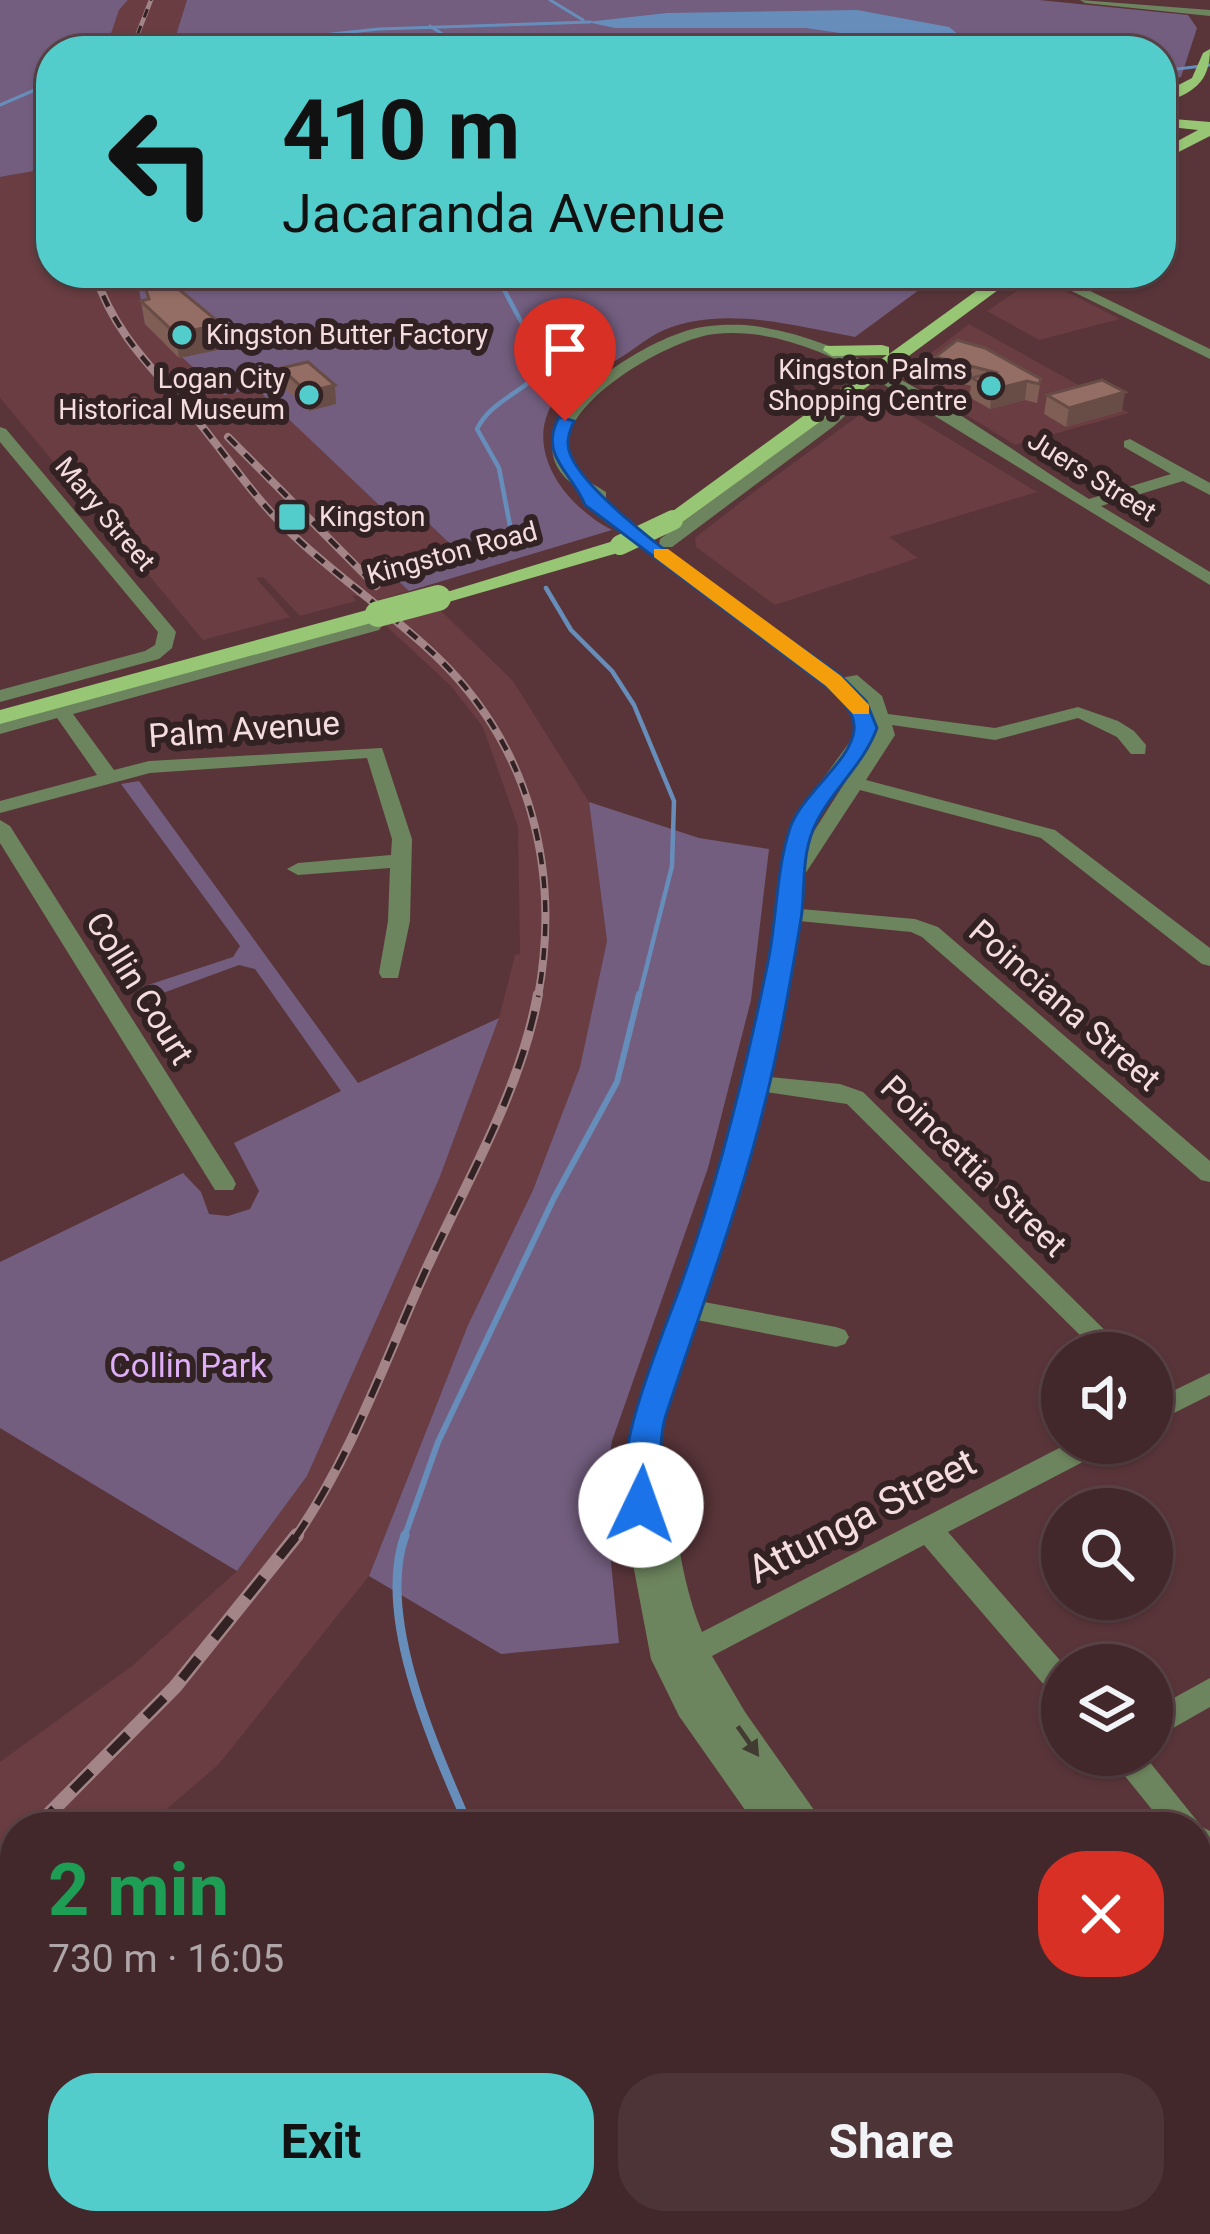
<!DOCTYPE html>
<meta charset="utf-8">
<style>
:root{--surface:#43282b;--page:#4d3437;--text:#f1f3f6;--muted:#afa6a9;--line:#5b4447;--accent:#53cdcb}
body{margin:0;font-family:Roboto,sans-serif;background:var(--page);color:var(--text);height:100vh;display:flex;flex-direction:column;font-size:45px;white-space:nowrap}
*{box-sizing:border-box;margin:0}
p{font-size:39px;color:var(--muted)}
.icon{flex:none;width:66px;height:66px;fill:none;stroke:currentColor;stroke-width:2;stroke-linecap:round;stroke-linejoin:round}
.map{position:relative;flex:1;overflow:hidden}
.details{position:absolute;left:0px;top:1812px;width:1212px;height:423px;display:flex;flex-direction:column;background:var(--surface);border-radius:48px 48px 0 0;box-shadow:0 3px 9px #0004,0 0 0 3px var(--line)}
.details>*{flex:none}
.hud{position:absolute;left:36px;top:36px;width:1140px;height:252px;border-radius:48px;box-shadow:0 3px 9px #0004,0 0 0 3px var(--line);background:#53cdcb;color:#111;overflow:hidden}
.buttons{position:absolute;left:1041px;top:1332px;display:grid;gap:24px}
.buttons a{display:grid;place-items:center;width:132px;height:132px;border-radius:50%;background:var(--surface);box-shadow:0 3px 9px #0004,0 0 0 3px var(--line);font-size:60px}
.pin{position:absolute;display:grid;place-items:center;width:102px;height:102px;color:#fff;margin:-123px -51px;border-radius:50% 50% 50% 0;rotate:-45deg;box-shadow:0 0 12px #0007}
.pin .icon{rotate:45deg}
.me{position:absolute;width:132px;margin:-66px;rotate:3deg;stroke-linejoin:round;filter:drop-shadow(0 0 9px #0008)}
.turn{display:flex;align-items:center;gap:42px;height:252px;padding:0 48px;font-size:54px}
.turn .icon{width:156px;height:156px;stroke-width:2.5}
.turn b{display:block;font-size:84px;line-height:102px}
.round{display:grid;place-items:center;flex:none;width:126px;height:126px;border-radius:48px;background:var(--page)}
.headline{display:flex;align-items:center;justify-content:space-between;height:204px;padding:0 48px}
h1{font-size:72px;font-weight:700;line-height:90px;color:#1e9e55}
.cta{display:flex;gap:24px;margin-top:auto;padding:24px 48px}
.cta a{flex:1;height:138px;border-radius:48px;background:var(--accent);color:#111;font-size:48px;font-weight:700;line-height:138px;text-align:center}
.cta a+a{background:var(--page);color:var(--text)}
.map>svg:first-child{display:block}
.built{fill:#693d41}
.green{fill:#735e7f}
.water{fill:#678ebb}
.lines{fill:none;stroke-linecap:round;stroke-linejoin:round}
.stream-far3{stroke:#678ebb;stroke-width:3}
.stream-far2{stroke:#678ebb;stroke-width:4.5}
.stream-far1{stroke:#678ebb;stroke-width:6}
.stream{stroke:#678ebb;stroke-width:9}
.minor{fill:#6d855e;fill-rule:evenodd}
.major{fill:#97c675;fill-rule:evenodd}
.rail-far3-casing{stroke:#a38588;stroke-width:4.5}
.rail-far2-casing{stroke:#a38588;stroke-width:8}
.rail-far1-casing{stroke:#a38588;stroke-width:10}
.rail-casing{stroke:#a38588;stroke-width:14}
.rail-far3{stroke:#332224;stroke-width:3;stroke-dasharray:9;stroke-linecap:butt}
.rail-far2{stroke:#332224;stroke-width:4.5;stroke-dasharray:12;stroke-linecap:butt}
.rail-far1{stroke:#332224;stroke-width:6;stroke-dasharray:20;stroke-linecap:butt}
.rail{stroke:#332224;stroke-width:9;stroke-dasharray:26;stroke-linecap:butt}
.major-bridge-far1{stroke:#97c675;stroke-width:20}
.major-bridge{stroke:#97c675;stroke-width:26}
.wall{fill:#7f5e56}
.shaded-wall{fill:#684c46}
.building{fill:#946d64;stroke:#684c46;stroke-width:3}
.oneway{fill:#423b32}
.route{fill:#1a73e8;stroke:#114b97;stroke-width:3}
.slow{fill:#f59e0b}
.poi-dot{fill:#53cdcb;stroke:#332224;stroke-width:4.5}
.labels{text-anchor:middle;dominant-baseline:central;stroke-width:12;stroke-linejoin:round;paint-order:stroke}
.far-poi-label{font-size:27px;fill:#f5dddf;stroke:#332224;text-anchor:start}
.far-street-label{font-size:27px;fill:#f5dddf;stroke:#332224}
.street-label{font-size:33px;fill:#f5dddf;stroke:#332224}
.park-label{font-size:33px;fill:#deaff7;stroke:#332224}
.near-street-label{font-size:39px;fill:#f5dddf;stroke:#332224}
</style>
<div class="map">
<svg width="1210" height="2234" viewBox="0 0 1210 2234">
<rect width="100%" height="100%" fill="#593539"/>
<g class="built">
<polygon points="128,0 187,0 175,38 154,50 122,50 106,44 119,10"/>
<polygon points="51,168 51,273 136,273 145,324 256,388 423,518 469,562 397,580 409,591 375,601 352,595 356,601 300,616 263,577 256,578 290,617 203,640 0,398 0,177"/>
<polygon points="1038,277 1120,319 1039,340 987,311"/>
<polygon points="969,324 1129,413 1015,445 902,375"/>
<polygon points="892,404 1037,492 889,537 918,558 775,605 696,547 695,538 755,491 865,411"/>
<polygon points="435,605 513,681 589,802 607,941 580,1067 533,1190 468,1325 369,1576 219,1764 146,1827 15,1827 15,1940 0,1953 0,1762 132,1666 237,1571 307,1476 439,1179 499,1018 515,955 520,954 518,827 483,727 451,686 386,626 390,618"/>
<polygon points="828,2220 918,2220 922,2234 828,2234"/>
</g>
<g class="green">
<polygon points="0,0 128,0 119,10 105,51 51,51 51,168 0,177"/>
<polygon points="187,0 1039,0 1188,15 1197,28 1181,77 1161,84 1161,51 171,51"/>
<path d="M 136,273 L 942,273 L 855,337 C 794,326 724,305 664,330 C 641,340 623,361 600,367 C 581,373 561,365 547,378 L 563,390 C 516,439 561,504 612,530 L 409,591 L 396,579 L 468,561 L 423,518 L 399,524 L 256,388 L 224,395 L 145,324 Z"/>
<polygon points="139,781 358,1083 499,1018 439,1179 307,1476 237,1571 0,1428 0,1262 183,1173 201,1192 209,1214 228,1216 250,1209 259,1191 234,1143 341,1091 255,969 239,965 144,1000 133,985 145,986 233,957 240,946 121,784"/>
<polygon points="589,802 699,838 769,849 751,1000 708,1168 612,1441 604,1492 619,1643 501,1654 369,1576 468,1325 533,1190 580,1067 607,941"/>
<polygon points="15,2178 15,2220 120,2220 126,2234 0,2234 0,2187"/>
</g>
<polygon class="water" points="857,10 949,27 959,35 951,50 927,51 895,41 806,28 615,28 587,22 667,13"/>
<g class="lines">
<g class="stream-far3">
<polyline points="550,0 583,20"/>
<polyline points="430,26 453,41 457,51"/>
<polyline points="170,51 379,29 590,22"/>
<polyline points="1161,71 1210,65"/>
<polyline points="0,105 51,83"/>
</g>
<g class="stream-far2">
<path d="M 495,273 L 545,366 C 526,392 491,400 477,429 L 499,468 L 511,531"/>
<polyline points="546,588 571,630 612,671 634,705 674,801 672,866 639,997"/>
</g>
<polyline class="stream-far1" points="404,1538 438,1442 554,1198 617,1082 639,994"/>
<g class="stream">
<path d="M 405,1535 C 375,1618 436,1750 469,1827"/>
<polyline points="613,2220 618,2234"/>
</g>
<g class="minor">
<polygon points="1080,0 1210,10 1210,16 1085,3"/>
<polygon points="1035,273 1053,273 1210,349 1210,359"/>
<path d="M 745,325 C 866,337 987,436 1089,499 L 1171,474 L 1124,447 L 1124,441 L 1130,439 L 1210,483 L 1210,495 L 1183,481 L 1101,506 L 1210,572 L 1210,585 L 873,378 C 825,352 771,328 715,334 C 672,338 557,402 567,455 C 570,474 591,482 606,492 L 606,498 L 600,500 L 659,545 L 660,539 L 831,413 L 831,402 L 841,402 L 847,414 L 834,426 L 672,547 L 661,547 L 841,678 L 857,675 L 882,696 L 888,714 L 995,728 L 1078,707 L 1118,721 L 1134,731 L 1146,745 L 1145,754 L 1131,754 L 1117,737 L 1078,718 L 995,740 L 892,725 L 895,735 L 866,780 L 1055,830 L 1210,948 L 1210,966 L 1202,964 L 1041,838 L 860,790 L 805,874 L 801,909 L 915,919 L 938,927 L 1210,1161 L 1210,1182 L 1201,1180 L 922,937 L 911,932 L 799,921 L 770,1077 L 840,1084 L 863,1092 L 1128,1353 L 1098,1353 L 847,1104 L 766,1092 L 704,1302 L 836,1327 L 845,1330 L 849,1337 L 845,1344 L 836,1347 L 697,1320 L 662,1422 L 658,1444 L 667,1447 C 674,1463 671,1485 673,1503 C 678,1546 685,1591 702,1632 L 1069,1443 L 1108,1443 L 1104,1451 L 948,1532 L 1064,1665 L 1062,1697 L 1051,1693 L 924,1545 L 712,1656 L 745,1712 L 826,1827 L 757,1827 L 679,1716 L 651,1659 L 632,1559 L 627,1464 L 634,1422 L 690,1266 L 745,1083 L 794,819 L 854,736 C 856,710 844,701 826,685 L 585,505 L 581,490 C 494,435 627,351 680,333 C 701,325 723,324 745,325 ZM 874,730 L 875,735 L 809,839 L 814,819 Z"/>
<polygon points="0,427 6,429 173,628 176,632 172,648 159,659 0,702 0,690 145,651 155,645 158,632 0,442"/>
<polygon points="373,621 382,626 379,630 73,714 114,770 149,761 382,748 412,839 410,921 398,978 382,978 379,973 388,921 390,868 298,875 287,869 298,863 391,855 392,839 367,758 150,773 0,813 0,801 97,775 57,718 0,734 0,722"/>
<polygon points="0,820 10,826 233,1178 236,1184 233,1190 215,1190 0,843"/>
<polygon points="1210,1373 1210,1395 1152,1424 1152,1401"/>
<polygon points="1210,1678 1210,1707 1152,1740 1152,1710"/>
<polygon points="1108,1755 1144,1755 1202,1827 1210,1831 1210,1870 1197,1864 1197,1827 1166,1827"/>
<polygon points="982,2220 1042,2220 1045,2234 983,2234"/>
</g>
<g class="major">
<path d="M 1210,49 C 1210,84 1192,93 1161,104 L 1161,94 L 1192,78 L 1203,53 Z"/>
<polygon points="1161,118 1210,122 1210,136 1161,161 1161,150 1198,130 1161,126"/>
<polygon points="1001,273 1021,273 860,392 915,397 925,403 922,407 847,402 680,524 666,524 666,516 887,355 832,356 823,350 825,346 882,345 889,347 889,354"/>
<polygon points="620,539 631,545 628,550 438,605 427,598"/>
<polygon points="378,607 386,609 386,619 0,724 0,710"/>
</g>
<g class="rail-far3-casing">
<polyline id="rail-far3" points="131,51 151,0"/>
</g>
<g class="rail-far2-casing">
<g id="rail-far2">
<path d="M 95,273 C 112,331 153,369 192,414 C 225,453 253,497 291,533 C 337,577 390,612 436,656 C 531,747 561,870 538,997"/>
<polyline points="228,437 376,586"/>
</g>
</g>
<g class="rail-far1-casing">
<path id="rail-far1" d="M 295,1538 C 351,1457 384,1363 424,1274 C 465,1184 520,1093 538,994"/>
</g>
<g class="rail-casing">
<g id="rail">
<polyline points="36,1827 175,1687 297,1535"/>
<polyline points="0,1860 15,1846"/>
<polyline points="0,1884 15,1870"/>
</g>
</g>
<use href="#rail-far3" class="rail-far3"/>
<use href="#rail-far2" class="rail-far2"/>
<use href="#rail-far1" class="rail-far1"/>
<use href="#rail" class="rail"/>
<polyline class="major-bridge-far1" points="620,545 673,520"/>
<polyline class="major-bridge" points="378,614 438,598"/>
</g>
<g class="wall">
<polygon points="145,287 221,324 223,349 179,358 145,324 141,301 147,299"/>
<polygon points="935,357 1041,379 1037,403 1025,400 990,409 969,397 971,386 933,376"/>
<polygon points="281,368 336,404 309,411 283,386"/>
<polygon points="1047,395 1122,411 1066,427 1044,414"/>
</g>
<g class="shaded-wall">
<polygon points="221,324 223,349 179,358 176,334"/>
<polygon points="1027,381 1025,400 990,409 992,390"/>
<polygon points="335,385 336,404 309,411 307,392"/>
<polygon points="1125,392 1122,411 1066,427 1069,408"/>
</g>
<g class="building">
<polygon points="170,282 221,324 176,334 141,301 149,299 145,287"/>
<polygon points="957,340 985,348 1041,379 1039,384 1027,381 992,390 972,378 994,372 935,357"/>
<polygon points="308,362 335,385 307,392 281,368"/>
<polygon points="1102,380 1125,392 1069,408 1047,395"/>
<polygon points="172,2220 253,2220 260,2234 177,2234"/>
<polygon points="330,2220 357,2220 364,2234 306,2234"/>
</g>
<defs><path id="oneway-solid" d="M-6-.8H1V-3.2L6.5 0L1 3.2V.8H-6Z" transform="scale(3)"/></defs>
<use class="oneway" href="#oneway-solid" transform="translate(748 1741) rotate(55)"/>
<path class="route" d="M 559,417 L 574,421 C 569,432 565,444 571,456 C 595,513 782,633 841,676 L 866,701 L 877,728 C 861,772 818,800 808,846 C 802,870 805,895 801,919 C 792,973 783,1028 770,1082 C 744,1195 702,1305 666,1415 C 656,1445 665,1491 653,1514 L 641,1518 L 630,1514 C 604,1465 665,1331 683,1279 C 720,1176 746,1069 768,962 C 777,918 776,870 790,828 C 800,796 852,760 854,730 C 856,711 838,697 826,686 L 585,505 C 572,472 538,456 559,417 Z"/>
<polygon class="slow" points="654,549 668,549 841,676 869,705 869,714 853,714 826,686 654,557"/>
<g class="poi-dot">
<circle cx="182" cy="335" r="12"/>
<circle cx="991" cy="386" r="12"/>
<circle cx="309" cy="395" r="12"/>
<rect x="277" y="502" width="30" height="30" rx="6"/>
</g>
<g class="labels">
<g class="far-poi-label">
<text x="206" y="335">Kingston Butter Factory</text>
<text x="967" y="370" text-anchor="end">Kingston Palms<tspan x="967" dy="31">Shopping Centre</tspan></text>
<text x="285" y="379" text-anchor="end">Logan City<tspan x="285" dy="31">Historical Museum</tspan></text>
<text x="319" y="517">Kingston</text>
</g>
<g class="far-street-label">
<text transform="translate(1092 476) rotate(32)">Juers Street</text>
<text transform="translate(105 514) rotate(50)">Mary Street</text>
<text transform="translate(452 553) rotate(-15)">Kingston Road</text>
</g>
<g class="street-label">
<text transform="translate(244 729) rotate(-4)">Palm Avenue</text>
<text transform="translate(140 988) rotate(58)">Collin Court</text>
<text transform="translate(1065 1005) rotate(41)">Poinciana Street</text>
<text transform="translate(974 1166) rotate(44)">Poincettia Street</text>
</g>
<g class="park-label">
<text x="188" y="1365">Collin Park</text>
</g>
<g class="near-street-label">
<text transform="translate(862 1516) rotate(-27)">Attunga Street</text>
</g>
</g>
</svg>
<div class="buttons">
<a><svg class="icon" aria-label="sound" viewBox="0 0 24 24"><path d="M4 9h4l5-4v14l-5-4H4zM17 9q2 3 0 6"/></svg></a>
<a><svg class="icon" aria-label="search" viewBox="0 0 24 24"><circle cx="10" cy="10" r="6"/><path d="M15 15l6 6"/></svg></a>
<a><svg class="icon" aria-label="layers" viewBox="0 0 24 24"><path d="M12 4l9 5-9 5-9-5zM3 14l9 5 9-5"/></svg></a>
</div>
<div class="pin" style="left:565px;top:421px;background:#d93025"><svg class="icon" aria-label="arrive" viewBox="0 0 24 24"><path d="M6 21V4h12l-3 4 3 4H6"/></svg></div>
<svg class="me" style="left:641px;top:1505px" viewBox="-20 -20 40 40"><circle r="19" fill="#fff"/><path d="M0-13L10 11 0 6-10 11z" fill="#1a73e8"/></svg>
<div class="hud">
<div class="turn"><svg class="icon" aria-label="left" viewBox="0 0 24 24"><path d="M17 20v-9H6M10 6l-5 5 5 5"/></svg><div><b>410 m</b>Jacaranda Avenue</div></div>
</div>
<section class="details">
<div class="headline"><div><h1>2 min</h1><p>730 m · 16:05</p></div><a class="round" style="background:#d93025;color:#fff"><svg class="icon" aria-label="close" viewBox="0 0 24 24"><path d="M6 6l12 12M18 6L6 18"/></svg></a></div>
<div class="cta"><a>Exit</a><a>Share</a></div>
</section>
</div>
